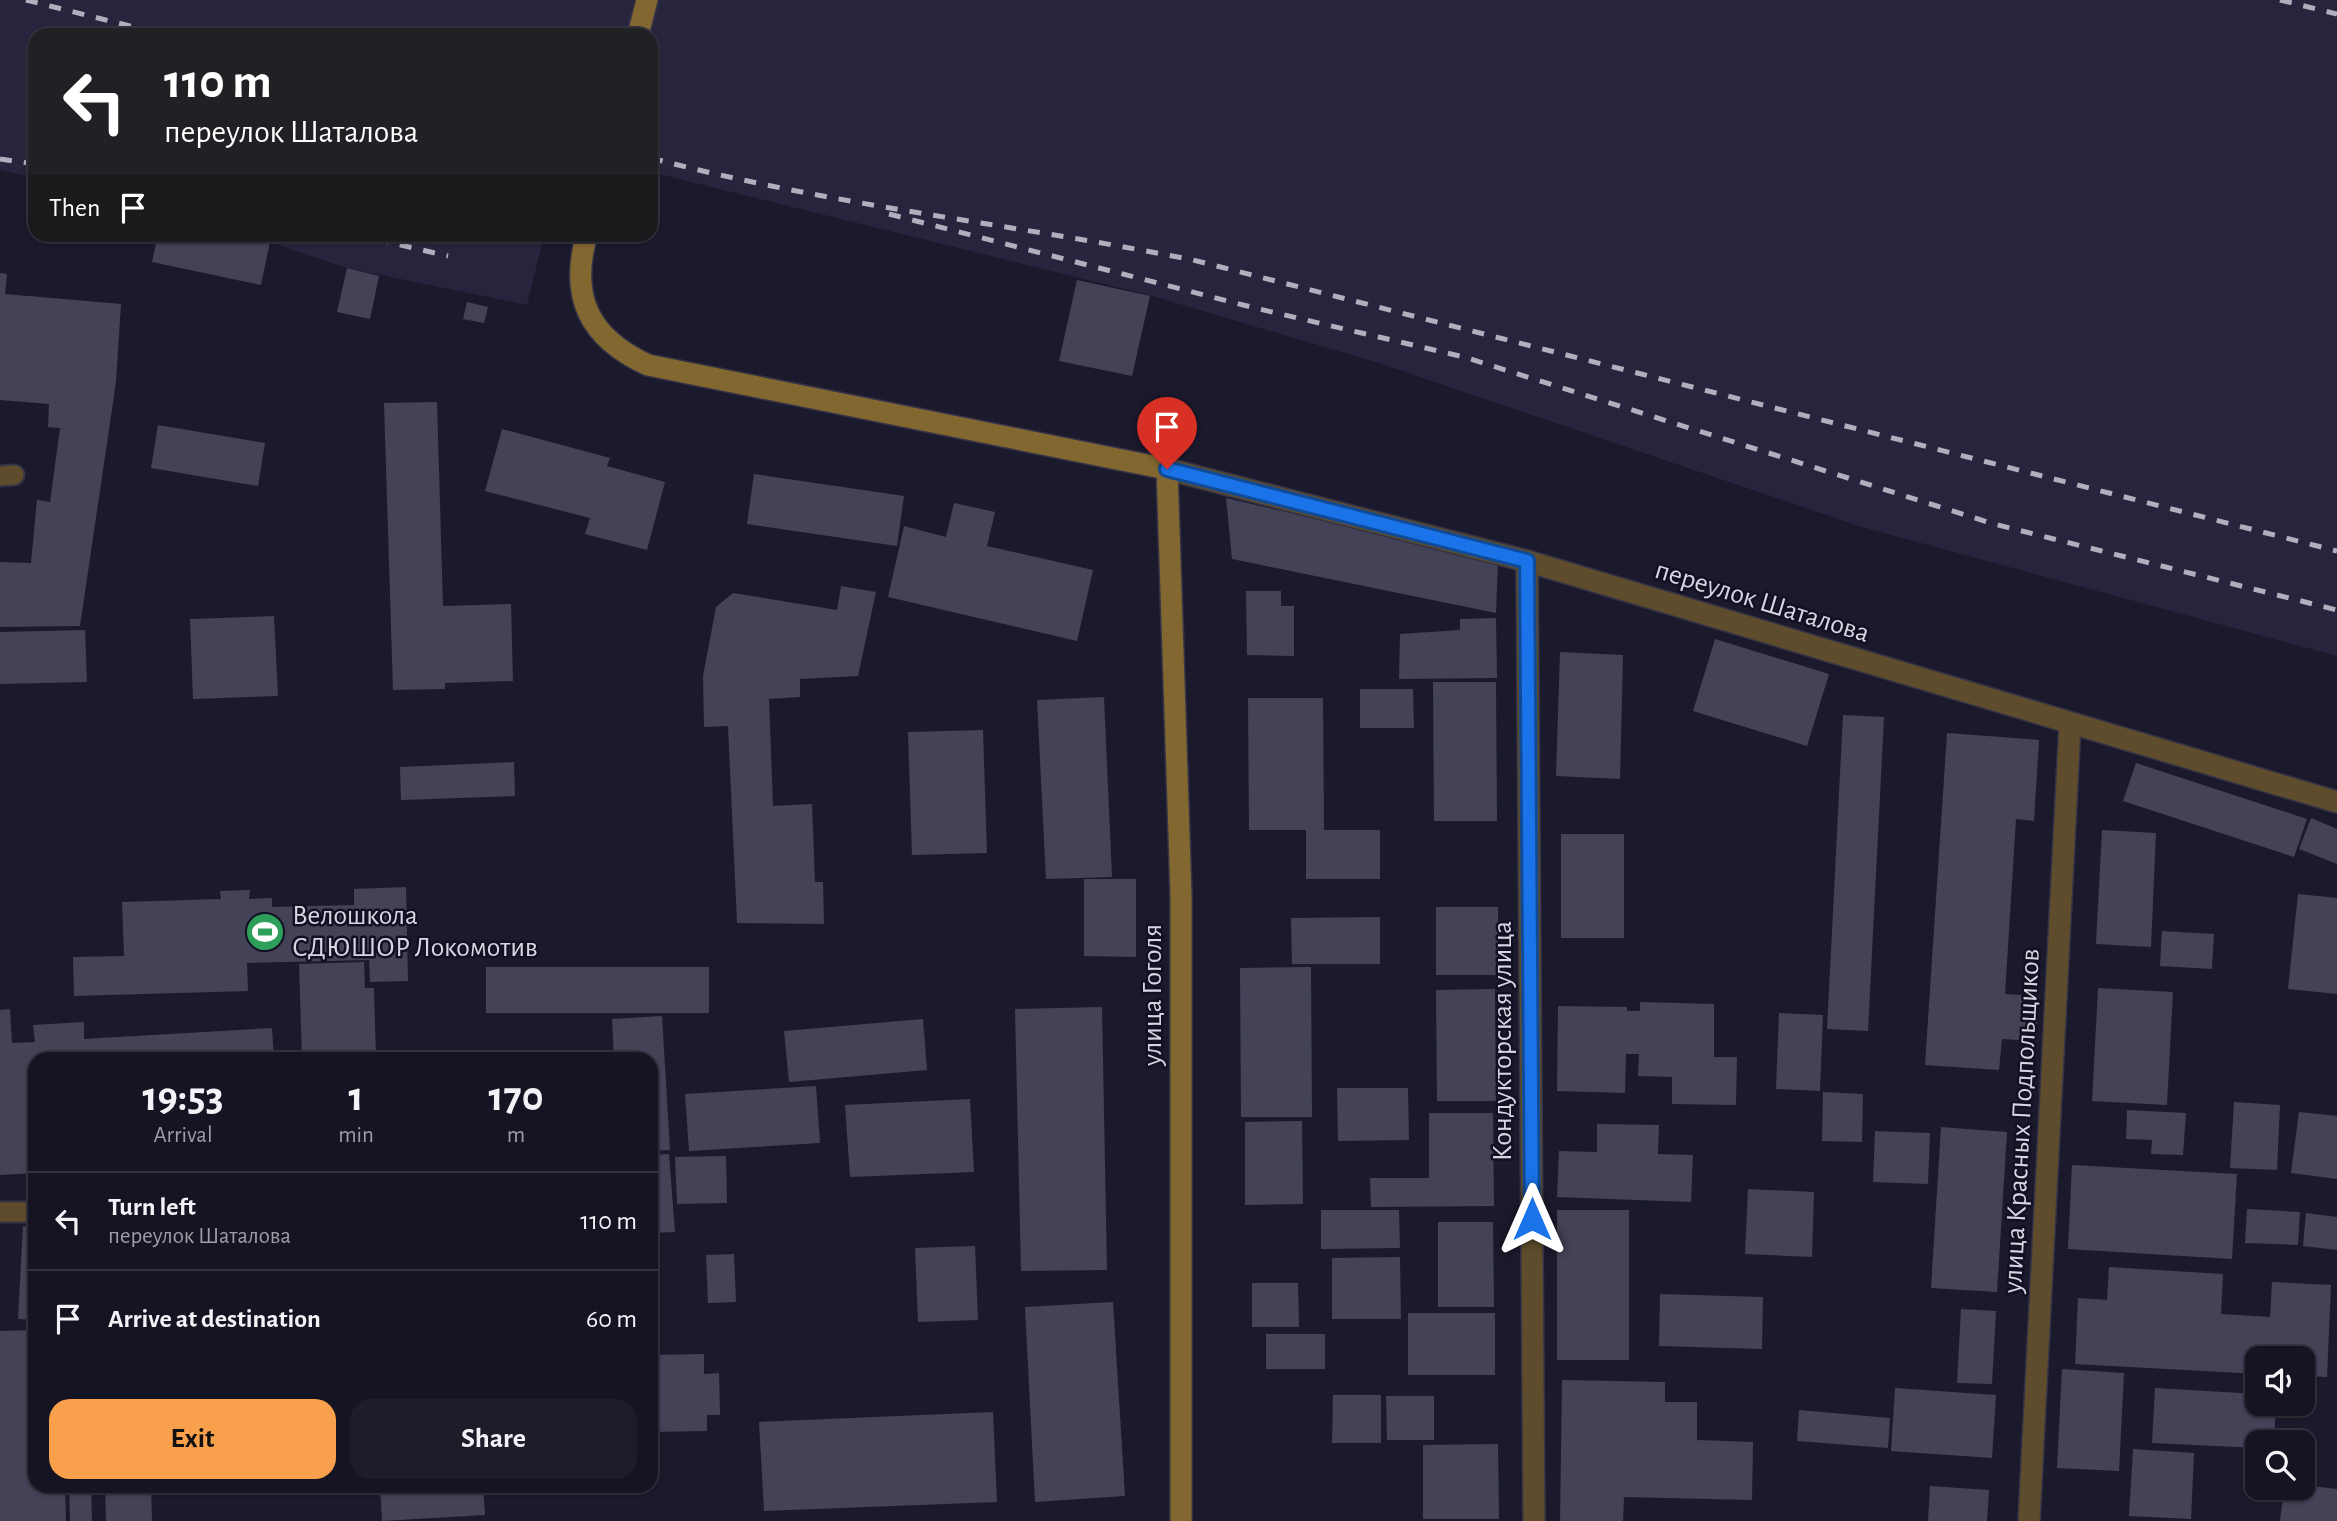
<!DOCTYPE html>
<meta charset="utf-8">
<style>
:root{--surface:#141422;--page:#1d1d2a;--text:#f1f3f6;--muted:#9d9ea5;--line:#333340;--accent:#f8a04b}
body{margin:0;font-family:"Alegreya Sans",sans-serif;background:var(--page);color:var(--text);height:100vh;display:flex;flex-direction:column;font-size:26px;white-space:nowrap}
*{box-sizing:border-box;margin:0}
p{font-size:23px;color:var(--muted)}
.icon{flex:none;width:38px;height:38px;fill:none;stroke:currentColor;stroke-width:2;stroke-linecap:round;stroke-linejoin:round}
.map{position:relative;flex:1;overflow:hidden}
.side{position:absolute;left:28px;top:1052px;width:630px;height:441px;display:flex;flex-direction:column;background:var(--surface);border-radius:21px;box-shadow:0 2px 5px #0004,0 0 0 2px var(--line)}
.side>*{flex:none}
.hud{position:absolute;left:28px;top:28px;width:630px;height:214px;border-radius:21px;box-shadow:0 2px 5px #0004,0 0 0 2px var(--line);background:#202124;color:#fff;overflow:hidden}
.controls{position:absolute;left:2245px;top:1346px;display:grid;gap:14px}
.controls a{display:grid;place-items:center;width:70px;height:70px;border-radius:14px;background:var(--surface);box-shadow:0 2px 5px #0004,0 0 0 2px var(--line);font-size:35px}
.pin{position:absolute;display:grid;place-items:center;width:60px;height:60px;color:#fff;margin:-72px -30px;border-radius:50% 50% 50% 0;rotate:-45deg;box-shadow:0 0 7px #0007}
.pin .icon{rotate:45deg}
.me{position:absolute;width:77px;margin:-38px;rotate:0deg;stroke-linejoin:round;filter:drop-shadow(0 0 5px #0008)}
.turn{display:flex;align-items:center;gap:24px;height:147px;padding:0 21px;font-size:32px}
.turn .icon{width:91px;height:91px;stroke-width:2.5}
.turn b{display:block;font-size:49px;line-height:60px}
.then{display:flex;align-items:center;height:66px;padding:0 21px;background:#0003;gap:14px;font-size:26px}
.eta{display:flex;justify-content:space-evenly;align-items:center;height:119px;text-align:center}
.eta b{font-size:42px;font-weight:700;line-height:49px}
.button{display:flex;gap:14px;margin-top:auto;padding:14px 21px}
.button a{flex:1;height:80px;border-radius:21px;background:var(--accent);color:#111;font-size:28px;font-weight:700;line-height:80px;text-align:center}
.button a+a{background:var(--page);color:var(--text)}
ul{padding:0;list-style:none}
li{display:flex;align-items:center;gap:21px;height:98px;padding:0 21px;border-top:2px solid var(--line)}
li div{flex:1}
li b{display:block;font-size:26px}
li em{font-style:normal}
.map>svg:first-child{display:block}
.built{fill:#27253d}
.building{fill:#434257}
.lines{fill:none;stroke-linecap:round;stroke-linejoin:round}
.lane-casing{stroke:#353446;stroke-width:23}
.street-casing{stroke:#353446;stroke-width:24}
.secondary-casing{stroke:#353446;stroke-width:24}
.lane{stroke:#5e4c2c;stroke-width:19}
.street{stroke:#5e4c2c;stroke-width:21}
.secondary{stroke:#836730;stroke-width:21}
.rail{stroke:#afafbd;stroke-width:5;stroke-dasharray:12 12;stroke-linecap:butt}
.route-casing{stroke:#114b97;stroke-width:18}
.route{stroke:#1a73e8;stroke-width:12}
.labels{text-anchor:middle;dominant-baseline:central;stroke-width:5;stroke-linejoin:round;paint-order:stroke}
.street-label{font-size:28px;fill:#d6d6e3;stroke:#121123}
.poi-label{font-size:28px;fill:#d6d6e3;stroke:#121123;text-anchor:start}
</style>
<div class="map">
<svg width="2337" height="1521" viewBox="0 0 2337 1521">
<rect width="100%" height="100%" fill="#1b1a2d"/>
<g class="built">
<polygon points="0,0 2337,0 2337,656 1862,527 1382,364 1149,295 651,172 651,35 35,35 35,178 0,170"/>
<polygon points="238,235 544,235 527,305 347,268 270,242"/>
</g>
<g class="building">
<polygon points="158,234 238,234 270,242 261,285 152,262"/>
<polygon points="347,268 379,276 370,319 337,312"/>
<polygon points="0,273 7,274 5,294 121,304 116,382 80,626 0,627 0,562 31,563 37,500 50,502 60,428 48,427 49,404 0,400"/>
<polygon points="1077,280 1150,296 1132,376 1059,361"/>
<polygon points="467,302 488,307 484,323 463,319"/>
<polygon points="437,402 443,606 511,604 513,681 445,683 445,689 393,690 384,403"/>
<polygon points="158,425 265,443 258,486 151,468"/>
<polygon points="502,429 610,458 607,466 665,482 647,550 585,534 590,518 485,491"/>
<polygon points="754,474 904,496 897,546 747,524"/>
<polygon points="1226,498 1498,561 1496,613 1232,559"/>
<polygon points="954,503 995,512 987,546 1093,570 1077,641 888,597 904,526 946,537"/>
<polygon points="841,586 876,592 858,676 800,679 800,697 769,699 773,806 812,804 815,882 823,882 824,924 737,923 728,726 704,727 703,676 716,607 733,593 837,610"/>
<polygon points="1246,591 1281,591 1281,606 1294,606 1294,656 1247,655"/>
<polygon points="274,616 278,696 193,699 190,619"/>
<polygon points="1496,618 1497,678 1399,679 1400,634 1460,630 1460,619"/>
<polygon points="85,630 87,682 0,684 0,632"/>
<polygon points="1715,639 1829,674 1807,746 1693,711"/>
<polygon points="1560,652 1623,655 1620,779 1556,776"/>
<polygon points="1433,682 1496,682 1497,821 1434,821"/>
<polygon points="1360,689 1413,689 1414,728 1360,728"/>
<polygon points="1104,697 1112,877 1046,879 1037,700"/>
<polygon points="1248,698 1323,698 1324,830 1380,830 1380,879 1306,879 1306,830 1249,830"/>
<polygon points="1843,715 1884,717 1868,1031 1827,1029"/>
<polygon points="983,730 987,853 912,855 908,732"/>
<polygon points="1947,733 2039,740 2034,821 2016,819 2005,994 2039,996 2036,1041 2002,1039 1999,1070 1925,1065"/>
<polygon points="514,762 515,796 401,800 400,767"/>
<polygon points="2136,763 2307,819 2294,857 2123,801"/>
<polygon points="2311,818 2337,829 2337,864 2299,849"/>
<polygon points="2102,830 2156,833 2151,947 2096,944"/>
<rect x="1561" y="834" width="63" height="104"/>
<polygon points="1084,879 1136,879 1136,957 1084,956"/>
<polygon points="406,887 408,981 370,982 369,960 247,963 248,991 74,996 73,957 124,956 122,902 221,899 220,891 250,890 249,899 272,898 272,907 354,905 354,889"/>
<polygon points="2298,894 2337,898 2337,994 2288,989"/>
<rect x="1436" y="907" width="62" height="68"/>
<polygon points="1380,917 1380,964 1292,964 1291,918"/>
<polygon points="2162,931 2214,934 2212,969 2160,966"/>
<polygon points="364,962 365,988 374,988 376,1059 302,1059 299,964"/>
<rect x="486" y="967" width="223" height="46"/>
<polygon points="1311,967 1312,1117 1241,1117 1240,968"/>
<polygon points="2098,988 2173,992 2167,1105 2092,1101"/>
<polygon points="1495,989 1496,1101 1437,1101 1436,990"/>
<polygon points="1640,1002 1714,1004 1714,1057 1737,1057 1736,1105 1672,1104 1672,1077 1638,1076 1639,1054 1626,1054 1625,1093 1557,1091 1558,1006 1627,1007 1627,1011 1640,1011"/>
<polygon points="1102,1007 1107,1270 1021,1271 1015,1009"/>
<polygon points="10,1009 12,1043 35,1042 33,1025 84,1022 84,1039 272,1028 274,1059 35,1059 35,1173 0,1175 0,1010"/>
<polygon points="1779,1013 1823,1015 1820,1091 1776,1089"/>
<polygon points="662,1016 670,1150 651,1151 651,1059 614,1059 612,1019"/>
<polygon points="923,1019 927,1070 789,1082 784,1031"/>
<polygon points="816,1086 820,1143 689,1151 685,1094"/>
<polygon points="1337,1088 1408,1088 1409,1140 1338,1141"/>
<polygon points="1823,1092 1863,1094 1862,1142 1822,1141"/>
<polygon points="970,1099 974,1172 850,1177 845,1105"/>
<polygon points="2234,1102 2280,1105 2277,1170 2230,1168"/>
<polygon points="2127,1110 2186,1113 2183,1155 2151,1154 2152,1140 2126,1139"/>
<polygon points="2299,1112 2337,1116 2337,1179 2291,1173"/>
<polygon points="1429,1113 1493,1113 1494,1206 1371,1207 1370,1178 1429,1178"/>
<polygon points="1302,1121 1303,1204 1245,1205 1245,1122"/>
<polygon points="1597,1124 1659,1125 1658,1154 1693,1155 1691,1202 1557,1197 1559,1151 1597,1152"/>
<polygon points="1941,1127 2007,1132 1997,1292 1931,1288"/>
<polygon points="1875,1131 1930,1133 1928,1184 1873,1182"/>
<polygon points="669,1154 675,1232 651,1233 651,1155"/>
<polygon points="726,1156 727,1203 677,1204 675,1157"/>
<polygon points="2072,1165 2237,1174 2232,1259 2068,1249"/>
<polygon points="1748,1189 1814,1192 1812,1257 1745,1254"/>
<polygon points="2247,1209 2300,1212 2298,1245 2245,1243"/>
<polygon points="1321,1210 1399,1210 1400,1248 1321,1249"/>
<rect x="1557" y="1210" width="72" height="150"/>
<polygon points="2306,1213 2337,1217 2337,1250 2303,1246"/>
<polygon points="1438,1222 1493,1222 1494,1307 1438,1307"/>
<polygon points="23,1226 35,1227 35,1320 18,1319"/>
<polygon points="975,1246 978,1320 918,1322 915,1248"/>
<polygon points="734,1254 736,1302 708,1303 706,1255"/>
<polygon points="1400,1257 1401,1319 1332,1319 1332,1258"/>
<polygon points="2109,1267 2223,1274 2221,1314 2270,1317 2272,1282 2331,1285 2327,1377 2303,1376 2303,1358 2258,1358 2258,1374 2075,1364 2078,1298 2107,1300"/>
<polygon points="1252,1283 1298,1283 1299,1327 1252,1327"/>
<polygon points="1660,1294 1763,1297 1762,1349 1659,1346"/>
<polygon points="1113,1302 1125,1496 1035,1502 1025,1307"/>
<polygon points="1961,1309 1996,1311 1992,1384 1957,1383"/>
<rect x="1408" y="1313" width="87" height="62"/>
<polygon points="35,1330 35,1486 65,1486 66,1521 0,1521 0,1331"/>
<rect x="1266" y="1334" width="59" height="35"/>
<polygon points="704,1354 704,1374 719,1373 720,1415 707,1415 707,1431 651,1432 651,1355"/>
<polygon points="2062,1369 2124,1373 2119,1471 2057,1468"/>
<polygon points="1562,1380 1665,1382 1665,1402 1697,1402 1697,1440 1753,1442 1752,1500 1624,1497 1623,1521 1560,1521"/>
<polygon points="1895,1388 1996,1395 1992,1458 1891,1451"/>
<polygon points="2155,1388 2258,1394 2258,1404 2276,1404 2274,1442 2258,1442 2258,1448 2152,1443"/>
<polygon points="1333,1395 1381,1395 1381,1443 1332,1443"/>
<polygon points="1386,1396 1434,1396 1434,1440 1387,1440"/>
<polygon points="1799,1410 1890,1418 1888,1448 1797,1441"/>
<polygon points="993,1412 997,1502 764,1511 759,1422"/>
<polygon points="1498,1444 1499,1519 1423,1519 1423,1445"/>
<polygon points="2133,1449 2194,1453 2191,1519 2129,1516"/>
<polygon points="2303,1485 2337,1489 2337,1521 2280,1521 2284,1488"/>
<polygon points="69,1486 91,1486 92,1521 70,1521"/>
<polygon points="105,1486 151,1486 152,1521 106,1521"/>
<polygon points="380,1486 483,1486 485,1515 382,1521"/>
<polygon points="1930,1486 1989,1490 1987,1521 1928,1521"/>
</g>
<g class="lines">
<g class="lane-casing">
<g id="lane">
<polyline points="0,476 14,475"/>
<polyline points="0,1212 35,1212"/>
</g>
</g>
<g class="street-casing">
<g id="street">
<polyline points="1167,469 1527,561 2337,802"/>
<polyline points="1527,561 1534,1521"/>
<polyline points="2029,1521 2070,724"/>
</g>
</g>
<g class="secondary-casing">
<g id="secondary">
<polyline points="638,35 647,0"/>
<path d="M 587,234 C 569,297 589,338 648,365 L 1167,469 L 1181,895 L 1181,1521"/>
</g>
</g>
<use href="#lane" class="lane"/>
<use href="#street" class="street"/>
<use href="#secondary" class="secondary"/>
<g class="rail">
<polyline points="26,0 166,35"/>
<polyline points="2280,0 2337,14"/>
<path d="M 651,158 C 828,205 1013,224 1193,260 L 2337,551"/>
<polyline points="0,159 35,164"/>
<polyline points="889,214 1255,308 1464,357 1994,524 2337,610"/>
<polyline points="353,234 448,256"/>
</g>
</g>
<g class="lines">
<g class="route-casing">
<polyline id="route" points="1167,469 1527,561 1532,1219"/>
</g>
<use href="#route" class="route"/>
</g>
<defs>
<g id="stadium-disc" transform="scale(2.0125)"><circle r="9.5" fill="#2e9e5b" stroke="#121123"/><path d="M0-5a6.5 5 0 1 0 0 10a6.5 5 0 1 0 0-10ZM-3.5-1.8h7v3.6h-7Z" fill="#fff"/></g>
</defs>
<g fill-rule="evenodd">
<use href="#stadium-disc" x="265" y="932"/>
</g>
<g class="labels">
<g class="street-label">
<text transform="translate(1762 602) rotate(17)">переулок Шаталова</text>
<text transform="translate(1153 995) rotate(-90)">улица Гоголя</text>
<text transform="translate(1503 1041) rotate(-90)">Кондукторская улица</text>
<text transform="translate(2022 1121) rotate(-87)">улица Красных Подпольщиков</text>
</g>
<g class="poi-label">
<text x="292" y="916">Велошкола<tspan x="292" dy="32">СДЮШОР Локомотив</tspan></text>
</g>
</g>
</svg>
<div class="controls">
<a><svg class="icon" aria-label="sound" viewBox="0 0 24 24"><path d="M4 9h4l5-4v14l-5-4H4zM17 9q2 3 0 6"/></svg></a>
<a><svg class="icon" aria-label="search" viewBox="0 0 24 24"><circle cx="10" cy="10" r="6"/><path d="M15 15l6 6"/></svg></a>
</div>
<div class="pin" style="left:1167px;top:469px;background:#d93025"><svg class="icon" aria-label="arrive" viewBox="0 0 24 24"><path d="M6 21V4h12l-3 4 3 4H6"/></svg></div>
<svg class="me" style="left:1532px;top:1219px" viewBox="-20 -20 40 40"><path d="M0-17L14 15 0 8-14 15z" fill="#1a73e8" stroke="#fff" stroke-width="4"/></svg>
<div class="hud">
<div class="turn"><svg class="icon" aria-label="left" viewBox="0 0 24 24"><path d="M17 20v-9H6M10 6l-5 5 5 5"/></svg><div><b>110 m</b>переулок Шаталова</div></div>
<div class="then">Then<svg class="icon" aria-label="arrive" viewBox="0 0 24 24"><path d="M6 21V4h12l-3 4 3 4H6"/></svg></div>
</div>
<section class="side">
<div class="eta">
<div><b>19:53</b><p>Arrival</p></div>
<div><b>1</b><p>min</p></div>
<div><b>170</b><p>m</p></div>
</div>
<ul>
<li><svg class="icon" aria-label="left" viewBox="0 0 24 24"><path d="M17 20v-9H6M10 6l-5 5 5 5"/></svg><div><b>Turn left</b><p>переулок Шаталова</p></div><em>110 m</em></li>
<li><svg class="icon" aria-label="arrive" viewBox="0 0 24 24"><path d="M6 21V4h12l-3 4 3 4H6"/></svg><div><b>Arrive at destination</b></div><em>60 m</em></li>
</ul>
<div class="button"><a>Exit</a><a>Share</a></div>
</section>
</div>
